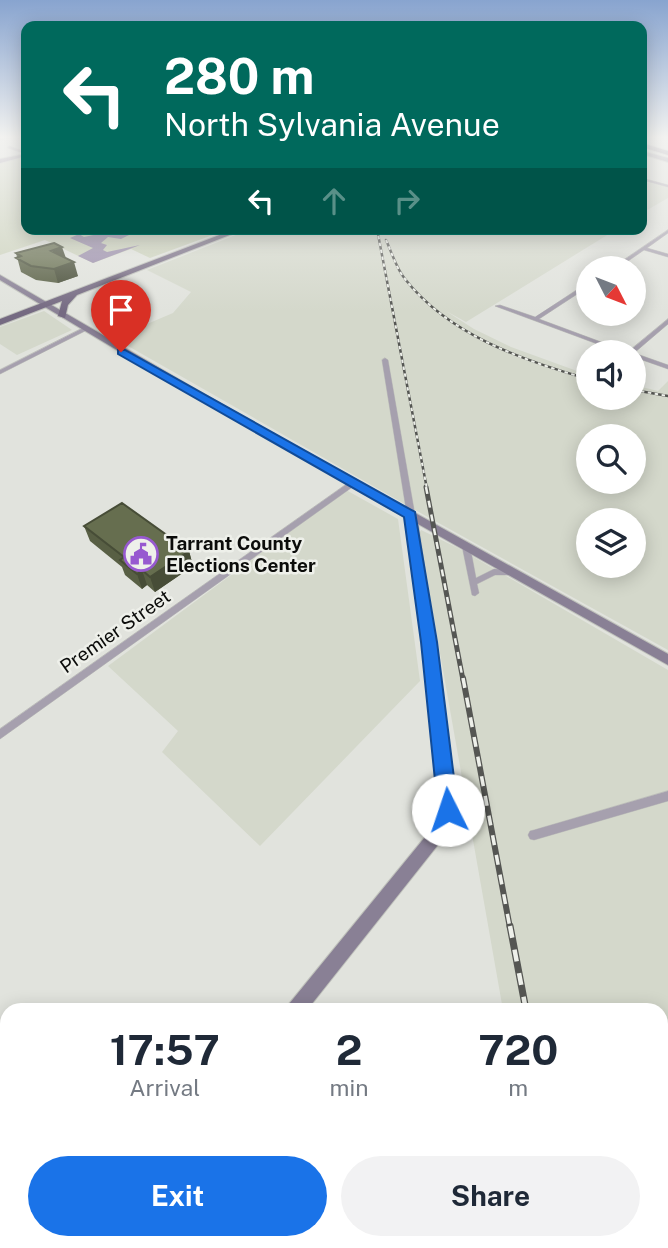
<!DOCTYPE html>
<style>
:root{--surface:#fff;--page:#f2f2f3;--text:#1f2937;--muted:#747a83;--accent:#1a73e8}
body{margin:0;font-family:"Public Sans",sans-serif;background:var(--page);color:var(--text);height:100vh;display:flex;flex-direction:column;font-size:26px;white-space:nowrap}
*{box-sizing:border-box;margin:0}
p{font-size:23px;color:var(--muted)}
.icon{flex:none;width:38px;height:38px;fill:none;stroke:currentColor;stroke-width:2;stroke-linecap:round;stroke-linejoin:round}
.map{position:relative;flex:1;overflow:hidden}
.drawer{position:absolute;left:0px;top:1003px;width:668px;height:247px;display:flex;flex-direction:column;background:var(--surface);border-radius:21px 21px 0 0;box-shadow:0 4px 18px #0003}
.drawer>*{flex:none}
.banner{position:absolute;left:21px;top:21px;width:626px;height:214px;border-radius:14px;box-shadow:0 4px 18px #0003;background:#00695c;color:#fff;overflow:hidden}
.needle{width:46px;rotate:132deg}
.controls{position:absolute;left:576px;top:256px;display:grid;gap:14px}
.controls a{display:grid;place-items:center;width:70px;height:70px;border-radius:50%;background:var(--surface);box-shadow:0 4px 18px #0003;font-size:35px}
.pin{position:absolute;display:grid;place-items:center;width:60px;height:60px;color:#fff;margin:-72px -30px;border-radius:50% 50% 50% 0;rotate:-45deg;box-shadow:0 0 7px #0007}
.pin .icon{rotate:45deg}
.me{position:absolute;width:77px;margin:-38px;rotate:356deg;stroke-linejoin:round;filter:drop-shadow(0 0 5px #0008)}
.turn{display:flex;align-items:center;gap:24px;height:147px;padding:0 28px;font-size:32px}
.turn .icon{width:91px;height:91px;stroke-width:2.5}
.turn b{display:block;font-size:49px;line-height:60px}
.lanes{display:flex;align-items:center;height:66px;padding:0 28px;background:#0003;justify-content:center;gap:35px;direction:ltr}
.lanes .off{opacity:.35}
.eta{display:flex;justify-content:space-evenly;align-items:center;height:119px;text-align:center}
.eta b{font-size:42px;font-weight:700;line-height:49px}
.button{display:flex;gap:14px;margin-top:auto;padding:14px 28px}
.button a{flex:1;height:80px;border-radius:42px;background:var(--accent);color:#fff;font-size:28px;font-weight:700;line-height:80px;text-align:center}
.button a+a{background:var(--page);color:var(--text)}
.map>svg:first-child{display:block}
.built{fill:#d4d8cb;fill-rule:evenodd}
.green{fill:#ccd2bc}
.water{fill:#988ba9}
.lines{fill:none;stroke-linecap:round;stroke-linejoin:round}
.street-casing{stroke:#bfc1bb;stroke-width:1}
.secondary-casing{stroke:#bfc1bb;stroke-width:2}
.primary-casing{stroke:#bfc1bb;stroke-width:2}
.highway-casing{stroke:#bfc1bb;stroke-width:2}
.street{fill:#a6a0ae;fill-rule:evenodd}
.secondary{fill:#898095;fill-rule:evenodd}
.primary{fill:#756a82;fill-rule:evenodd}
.highway{fill:#635672;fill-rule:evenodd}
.rail-far3-casing{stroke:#555653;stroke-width:2.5}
.rail-far2-casing{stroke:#555653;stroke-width:5}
.rail-far1-casing{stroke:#555653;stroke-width:6}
.rail-casing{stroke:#555653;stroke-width:7}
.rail-far3{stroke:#eef0ea;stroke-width:2;stroke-dasharray:3.5;stroke-linecap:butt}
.rail-far2{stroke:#eef0ea;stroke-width:2.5;stroke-dasharray:7;stroke-linecap:butt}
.rail-far1{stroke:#eef0ea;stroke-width:3.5;stroke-dasharray:10;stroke-linecap:butt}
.rail{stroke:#eef0ea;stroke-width:4.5;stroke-dasharray:12;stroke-linecap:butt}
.wall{fill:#585f44}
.shaded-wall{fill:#474d37}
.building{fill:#666e4f;stroke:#474d37;stroke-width:2}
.route{fill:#1a73e8;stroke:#114b97;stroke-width:2}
.labels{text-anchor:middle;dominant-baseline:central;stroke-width:5;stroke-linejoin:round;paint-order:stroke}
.poi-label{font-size:19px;font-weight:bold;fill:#0b0c0a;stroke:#eef0ea;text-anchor:start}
.street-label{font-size:19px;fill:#0b0c0a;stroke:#eef0ea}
</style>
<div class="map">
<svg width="668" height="1248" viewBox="0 0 668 1248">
<rect width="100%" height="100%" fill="#e1e3dd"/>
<g class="built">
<polygon points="642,181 668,187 668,198 642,213"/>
<path d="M 251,229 L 617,229 L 466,322 L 446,311 L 474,329 L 511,347 L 588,375 L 588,397 L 634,397 L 634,385 L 658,391 L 668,381 L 668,650 L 417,511 L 114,338 L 173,313 L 191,292 L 147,270 ZM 588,436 L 634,436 L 634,481 L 588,481 ZM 588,520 L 634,520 L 634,565 L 588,565 Z"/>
<polygon points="44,311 72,330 17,355 0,344 0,327"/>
<polygon points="346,490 398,519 420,681 260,846 162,752 178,731 108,666"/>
<polygon points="421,530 458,548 668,670 668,1248 545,1248 544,1243 662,1242 662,1010 503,1010 419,534"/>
</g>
<polygon class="green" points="26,156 26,229 229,229 150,258 131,249 93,263 45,240 0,255 0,163"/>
<polygon class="water" points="79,234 84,237 98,234 129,235 121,239 108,237 101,243 107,245 103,250 107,252 140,245 93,263 78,256 93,248 70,238"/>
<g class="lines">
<g class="street-casing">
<g id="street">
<polygon points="10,137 10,138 0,140 0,138"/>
<polygon points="9,146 26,152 26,154 8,148"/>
<polygon points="642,178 668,185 668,187 642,180"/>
<polygon points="668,230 668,233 647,248 668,254 668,257 644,250 618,268 612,268"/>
<polygon points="586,284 588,284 588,287 539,319 628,352 619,352 495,306 500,305 535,317"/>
<polygon points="668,319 668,324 634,353 628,352"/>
<polygon points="83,328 85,329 85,331 0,374 0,370"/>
<polygon points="634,353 668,365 668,369 634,357"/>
<polygon points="385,358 388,360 415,515 411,518 407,515 382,360"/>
<polygon points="351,481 357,481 358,483 0,739 0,729"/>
<polygon points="466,543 470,546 476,578 494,569 514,570 517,571 518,573 517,575 495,575 477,584 479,593 475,596 472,595 462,546"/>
<polygon points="668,791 668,801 534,840 530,839 528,835 530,831 534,830"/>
</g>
</g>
<g class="secondary-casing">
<g id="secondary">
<polygon points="642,151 668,158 668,162 642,154"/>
<polygon points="26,154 26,156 0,163 0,159"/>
<polygon points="0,275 252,422 668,654 668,665 418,524 435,642 456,810 445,836 307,1010 286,1010 289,1004 434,826 440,810 423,642 406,518 162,377 0,280"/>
<polygon points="92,1242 117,1242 114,1248 90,1248"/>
</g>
</g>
<g class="primary-casing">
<polygon id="primary" points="235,229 245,229 77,295 68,305 65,318 58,316 62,301 0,325 0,319"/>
</g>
<g class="highway-casing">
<polygon id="highway" points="642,143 668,151 668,155 642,147"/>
</g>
<use href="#street" class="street"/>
<use href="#secondary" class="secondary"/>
<use href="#primary" class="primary"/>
<use href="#highway" class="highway"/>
<g class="rail-far3-casing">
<g id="rail-far3">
<polyline points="377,229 427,489"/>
<path d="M 386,240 C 392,253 396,268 405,279 C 449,335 522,360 588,379"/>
<polyline points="634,390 668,396"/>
</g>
</g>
<g class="rail-far2-casing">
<polyline id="rail-far2" points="426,487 463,680"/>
</g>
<g class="rail-far1-casing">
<polyline id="rail-far1" points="463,678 510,928"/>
</g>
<g class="rail-casing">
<g id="rail">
<polyline points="510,926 526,1010"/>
<polyline points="571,1242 572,1248"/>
</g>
</g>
<use href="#rail-far3" class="rail-far3"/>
<use href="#rail-far2" class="rail-far2"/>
<use href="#rail-far1" class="rail-far1"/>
<use href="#rail" class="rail"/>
</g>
<g class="wall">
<polygon points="16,253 66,259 78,276 58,283 36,280 21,272"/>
<polygon points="84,526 189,551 193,566 155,592 147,585 142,589 125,575 122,567 90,541"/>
</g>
<g class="shaded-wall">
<polygon points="62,247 67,261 51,251"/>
<polygon points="74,262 78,276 58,283 54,269"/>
<polygon points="189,551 193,566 155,592 150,577"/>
<polygon points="142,570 147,585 142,589 137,574"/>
</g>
<g class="building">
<polygon points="54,243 62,247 51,251 74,262 54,269 31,266 16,258 21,256 16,253"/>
<polygon points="122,503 189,551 150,577 142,570 137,574 120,560 124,557 84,526"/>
</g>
<linearGradient id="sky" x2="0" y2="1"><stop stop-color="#88a4cf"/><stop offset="0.44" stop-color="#f2f2f0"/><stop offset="1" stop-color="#f2f2f0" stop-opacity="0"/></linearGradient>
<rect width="668" height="312" fill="url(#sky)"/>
<polygon class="route" points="118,350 125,350 415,512 437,642 458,810 455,817 448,820 441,817 438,810 421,642 404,517 118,354"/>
<defs>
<g id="civic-ring" transform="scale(1.75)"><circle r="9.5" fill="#eef0ea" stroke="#9759d0" stroke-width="1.5"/><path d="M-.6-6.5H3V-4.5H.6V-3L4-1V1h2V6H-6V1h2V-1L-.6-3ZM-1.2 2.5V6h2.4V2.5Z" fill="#9759d0"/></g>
</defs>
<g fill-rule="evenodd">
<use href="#civic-ring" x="141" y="554"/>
</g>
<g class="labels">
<g class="poi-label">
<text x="166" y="543">Tarrant County<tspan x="166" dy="22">Elections Center</tspan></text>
</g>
<g class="street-label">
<text transform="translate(115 631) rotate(-35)">Premier Street</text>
</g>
</g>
</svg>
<div class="controls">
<a><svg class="needle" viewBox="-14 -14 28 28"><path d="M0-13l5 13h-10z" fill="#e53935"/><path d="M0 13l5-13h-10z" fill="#747a83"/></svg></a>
<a><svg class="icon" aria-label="sound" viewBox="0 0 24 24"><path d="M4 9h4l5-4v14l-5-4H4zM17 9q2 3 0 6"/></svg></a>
<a><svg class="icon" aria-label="search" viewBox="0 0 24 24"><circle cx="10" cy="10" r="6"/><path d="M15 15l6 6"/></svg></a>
<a><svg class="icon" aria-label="layers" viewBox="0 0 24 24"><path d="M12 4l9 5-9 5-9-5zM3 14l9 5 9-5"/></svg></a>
</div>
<div class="pin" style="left:121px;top:352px;background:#d93025"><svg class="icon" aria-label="arrive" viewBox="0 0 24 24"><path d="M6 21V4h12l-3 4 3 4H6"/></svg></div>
<svg class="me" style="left:448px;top:810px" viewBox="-20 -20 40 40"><circle r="19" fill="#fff"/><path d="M0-13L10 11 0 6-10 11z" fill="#1a73e8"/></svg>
<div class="banner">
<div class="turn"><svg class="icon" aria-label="left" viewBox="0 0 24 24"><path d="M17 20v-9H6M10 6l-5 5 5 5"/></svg><div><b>280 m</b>North Sylvania Avenue</div></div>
<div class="lanes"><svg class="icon" aria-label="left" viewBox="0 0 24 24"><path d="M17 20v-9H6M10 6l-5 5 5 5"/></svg><svg class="icon off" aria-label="ahead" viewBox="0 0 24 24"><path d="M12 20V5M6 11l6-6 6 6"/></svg><svg class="icon off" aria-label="right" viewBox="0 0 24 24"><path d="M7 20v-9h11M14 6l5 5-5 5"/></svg></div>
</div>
<section class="drawer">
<div class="eta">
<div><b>17:57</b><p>Arrival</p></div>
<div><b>2</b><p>min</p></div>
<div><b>720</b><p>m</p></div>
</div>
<div class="button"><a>Exit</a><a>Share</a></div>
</section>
</div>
